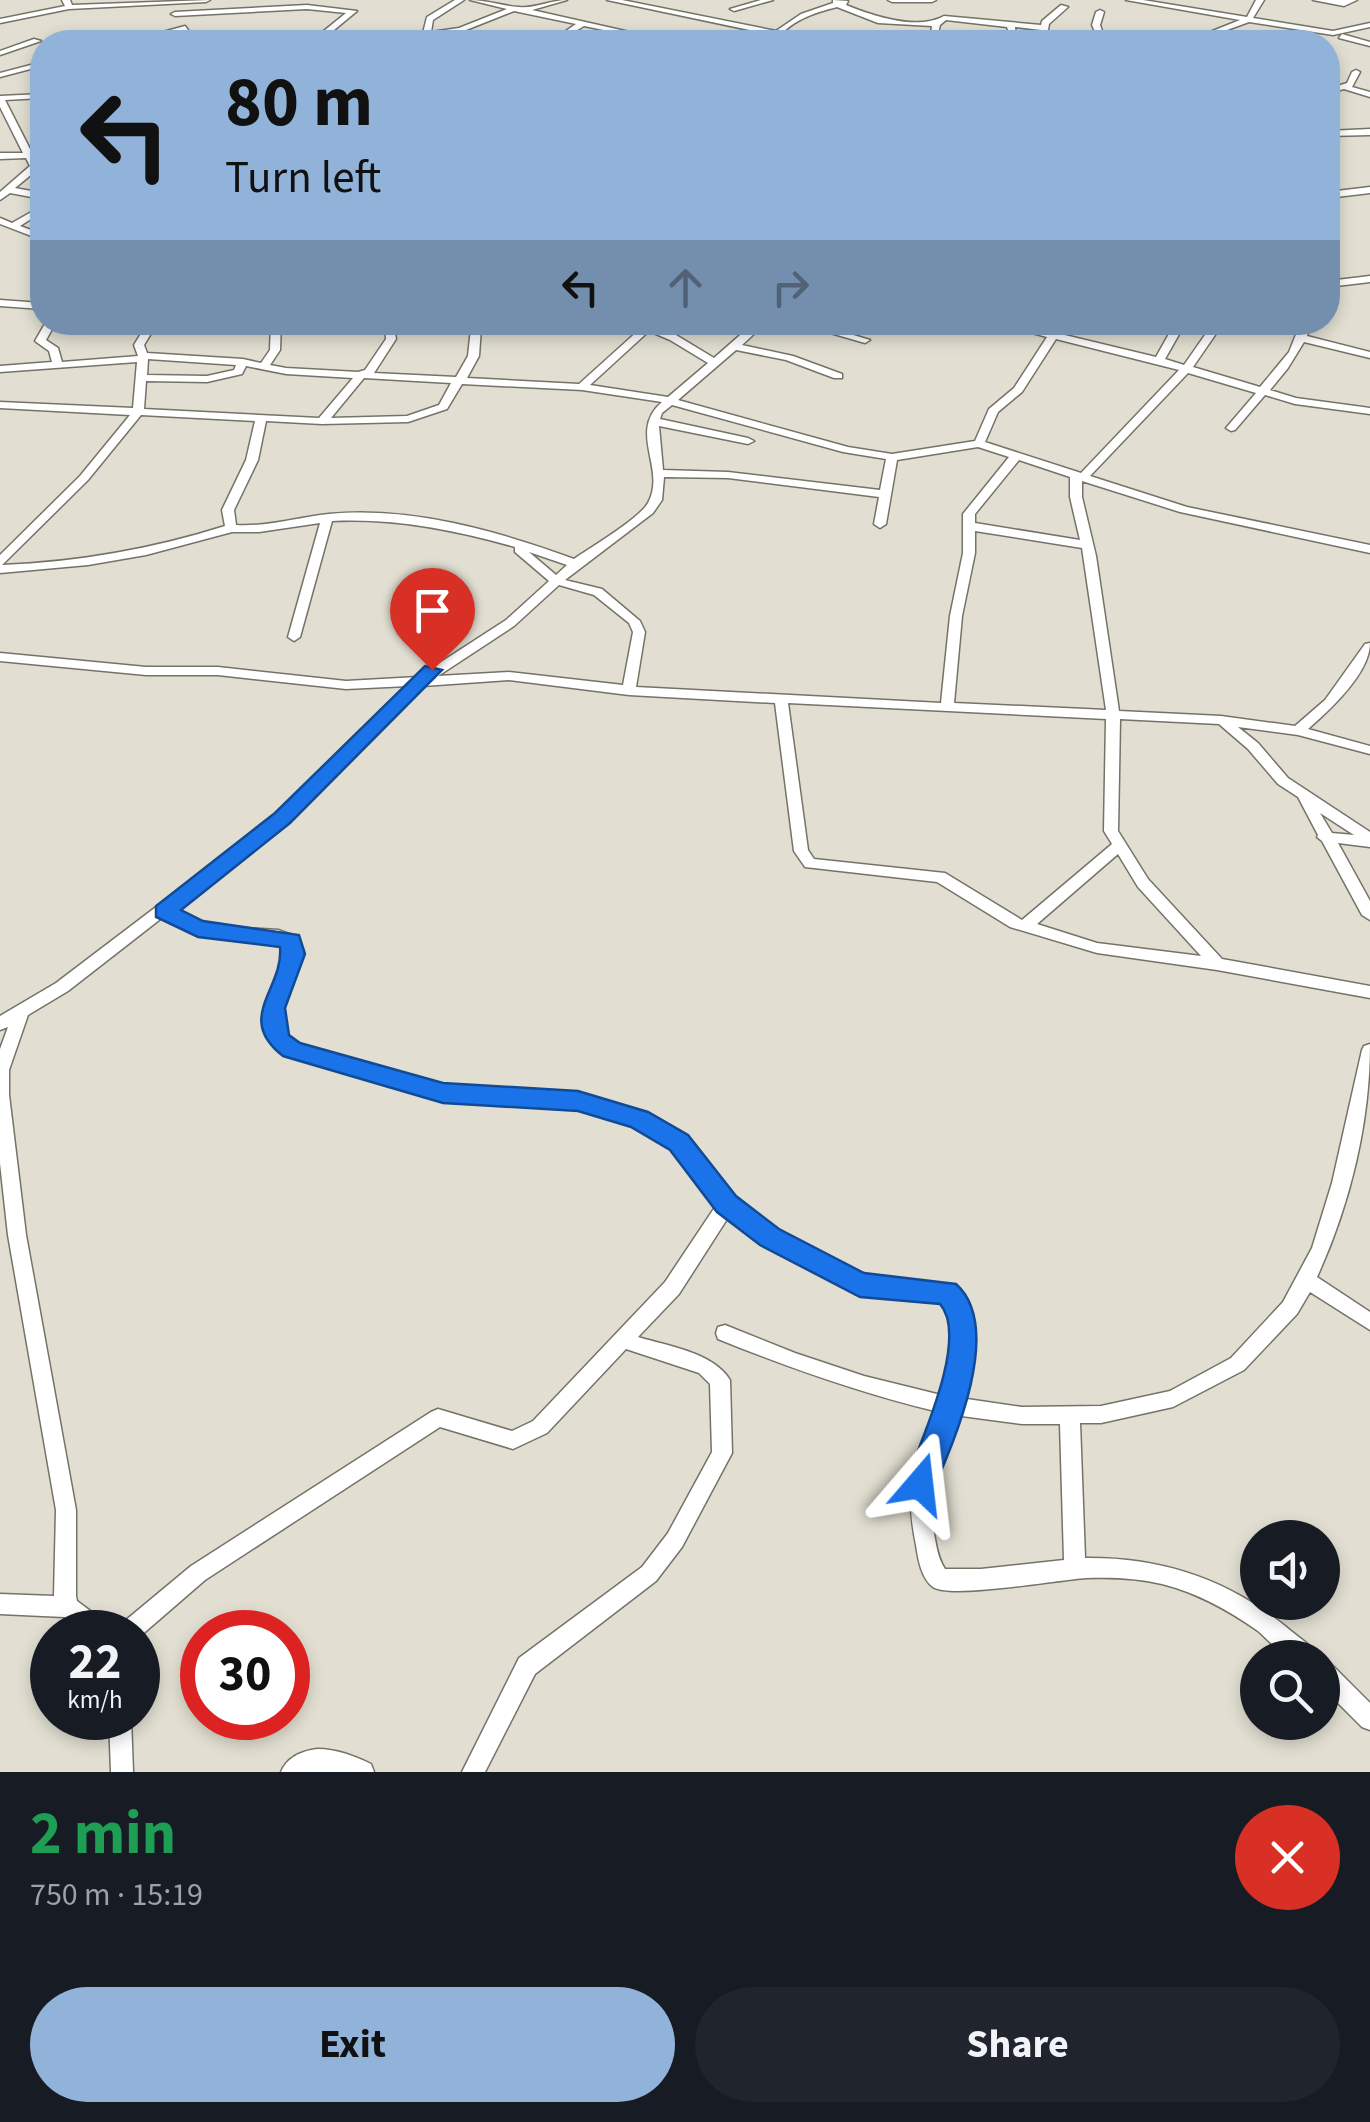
<!DOCTYPE html>
<meta charset="utf-8">
<style>
:root{--surface:#171b24;--page:#20242c;--text:#f1f3f6;--muted:#9ea1a6;--accent:#92b3d9}
body{margin:0;font-family:"Source Sans 3",sans-serif;background:var(--page);color:var(--text);height:100vh;display:flex;flex-direction:column;font-size:38px;white-space:nowrap}
*{box-sizing:border-box;margin:0}
p{font-size:32px;color:var(--muted)}
.icon{flex:none;width:55px;height:55px;fill:none;stroke:currentColor;stroke-width:2;stroke-linecap:round;stroke-linejoin:round}
.map{position:relative;height:1772px;overflow:hidden}
.drawer{display:flex;flex-direction:column;background:var(--surface);flex:1}
.drawer>*{flex:none}
.banner{position:absolute;left:30px;top:30px;width:1310px;height:305px;border-radius:40px;box-shadow:0 5px 15px #0003;background:#92b3d9;color:#111;overflow:hidden}
.buttons{position:absolute;left:1240px;top:1520px;display:grid;gap:20px}
.buttons a{display:grid;place-items:center;width:100px;height:100px;border-radius:50%;background:var(--surface);box-shadow:0 5px 15px #0003;font-size:50px}
.speed{position:absolute;left:30px;top:1610px;display:flex;gap:20px;font-size:50px;font-weight:700;text-align:center}
.speed>*{display:grid;place-content:center;width:130px;height:130px;border-radius:50%;background:var(--surface);box-shadow:0 5px 15px #0003;line-height:1}
.speed small{font-size:25px;font-weight:400}
.speed .limit{border:15px solid #d22;background:#fff;color:#111}
.pin{position:absolute;display:grid;place-items:center;width:85px;height:85px;color:#fff;margin:-102px -42px;border-radius:50% 50% 50% 0;rotate:-45deg;box-shadow:0 0 10px #0007}
.pin .icon{rotate:45deg}
.me{position:absolute;width:110px;margin:-55px;rotate:17deg;stroke-linejoin:round;filter:drop-shadow(0 0 8px #0008)}
.turn{display:flex;align-items:center;gap:35px;height:210px;padding:0 30px;font-size:45px}
.turn .icon{width:130px;height:130px;stroke-width:2.5}
.turn b{display:block;font-size:70px;line-height:85px}
.lanes{display:flex;align-items:center;height:95px;padding:0 30px;background:#0003;justify-content:center;gap:50px;direction:ltr}
.lanes .off{opacity:.35}
.round{display:grid;place-items:center;flex:none;width:105px;height:105px;border-radius:52px;background:var(--page)}
.head{display:flex;align-items:center;justify-content:space-between;height:170px;padding:0 30px}
h1{font-size:60px;font-weight:700;line-height:75px;color:#1e9e55}
.action{display:flex;gap:20px;margin-top:auto;padding:20px 30px}
.action a{flex:1;height:115px;border-radius:60px;background:var(--accent);color:#111;font-size:40px;font-weight:700;line-height:115px;text-align:center}
.action a+a{background:var(--page);color:var(--text)}
.map>svg:first-child{display:block}
.lines{fill:none;stroke-linecap:round;stroke-linejoin:round}
.minor-casing{stroke:#757267;stroke-width:3}
.minor{fill:#fff;fill-rule:evenodd}
.route{fill:#1a73e8;stroke:#114b97;stroke-width:2.5}
</style>
<div class="map">
<svg width="1370" height="1772" viewBox="0 0 1370 1772">
<rect width="100%" height="100%" fill="#e2dfd2"/>
<g class="lines">
<g class="minor-casing">
<g id="minor">
<polygon points="62,0 70,0 72,5 210,0 206,2 69,9 0,23 0,19 65,6"/>
<path d="M 455,0 L 464,0 L 433,20 L 431,32 L 459,28 L 507,9 L 470,0 C 487,0 502,6 519,7 C 533,9 551,0 567,0 L 532,10 L 674,42 L 662,42 L 584,26 L 557,42 L 550,42 L 576,24 L 514,11 L 461,32 L 390,42 L 374,42 L 423,33 L 427,17 Z"/>
<path d="M 607,0 L 622,0 L 776,31 L 801,14 L 833,3 L 833,0 L 848,1 L 846,5 C 873,16 917,31 944,16 L 1041,25 L 1042,21 L 1061,5 L 1068,7 L 1049,24 L 1046,42 L 1039,42 L 1041,30 L 1015,27 L 1016,36 L 1004,42 L 996,42 L 1009,33 L 1007,27 L 946,20 L 940,25 L 936,42 L 930,42 L 932,26 L 878,23 L 837,7 C 813,13 789,21 775,42 L 769,42 L 773,35 Z"/>
<polygon points="761,0 773,0 734,11 730,9"/>
<polygon points="888,0 936,0 932,2 892,2"/>
<polygon points="1126,0 1143,0 1247,17 1256,0 1264,0 1253,18 1333,31 1370,23 1370,27 1333,35 1249,22 1194,42 1185,42 1240,20"/>
<polygon points="1313,0 1357,0 1344,6"/>
<polygon points="307,5 357,11 322,40 336,40 339,42 194,42 190,40 194,38 314,39 346,13 307,9 175,16 171,14 175,12"/>
<polygon points="1100,10 1104,12 1100,25 1106,42 1100,42 1092,25 1096,12"/>
<polygon points="185,26 188,30 137,42 126,42"/>
<polygon points="1342,34 1370,42 1370,46 1339,38"/>
<polygon points="34,39 41,41 0,55 0,51"/>
<polygon points="42,62 42,66 0,77 0,73"/>
<polygon points="1356,70 1360,72 1352,87 1370,92 1370,97 1344,89 1328,93 1328,89 1347,83 1352,72"/>
<polygon points="42,94 42,98 5,100 32,153 42,153 42,157 35,158 38,169 15,188 42,193 42,199 10,193 0,200 0,192 30,166 26,158 0,159 0,153 23,153 0,107 0,96"/>
<polygon points="1370,129 1370,135 1328,136 1328,131"/>
<polygon points="1370,187 1370,193 1328,198 1328,192"/>
<polygon points="42,206 42,212 20,226 42,234 42,240 0,224 0,218 12,223"/>
<polygon points="1370,276 1370,282 1328,287 1328,281"/>
<polygon points="0,300 42,303 42,309 0,306"/>
<path d="M 46,322 L 56,322 L 46,340 L 58,348 L 62,362 L 138,356 L 134,345 L 148,322 L 158,322 L 144,345 L 147,353 L 243,359 L 261,363 L 270,350 L 271,322 L 281,322 L 280,350 L 270,365 L 286,368 L 358,372 L 365,370 L 386,339 L 385,322 L 393,322 L 394,327 L 464,322 L 638,322 L 671,332 L 714,358 L 755,322 L 767,322 L 742,345 L 793,356 L 842,374 L 842,378 L 834,378 L 786,360 L 736,350 L 678,400 L 848,447 L 892,454 L 975,441 L 989,409 L 1014,388 L 1047,337 L 991,322 L 1011,322 L 1156,357 L 1170,332 L 1131,322 L 1154,322 L 1173,326 L 1176,322 L 1186,322 L 1165,359 L 1184,365 L 1214,322 L 1224,322 L 1193,367 L 1260,387 L 1289,352 L 1301,322 L 1311,322 L 1307,336 L 1370,352 L 1370,358 L 1304,342 L 1288,368 L 1270,390 L 1296,398 L 1370,408 L 1370,414 L 1295,404 L 1265,395 L 1235,430 L 1231,431 L 1226,428 L 1256,393 L 1188,373 L 1090,476 L 1187,507 L 1370,545 L 1370,553 L 1180,512 L 1082,481 L 1082,497 L 1096,556 L 1119,711 L 1221,716 L 1295,726 L 1325,700 L 1365,644 L 1370,643 C 1370,673 1330,710 1308,729 L 1370,746 L 1370,754 L 1298,735 L 1238,727 L 1258,743 L 1288,778 L 1370,832 L 1370,847 L 1338,843 L 1370,901 L 1370,920 L 1362,915 L 1322,841 L 1317,837 L 1318,835 L 1298,797 L 1278,784 L 1248,749 L 1219,724 L 1120,719 L 1118,831 L 1148,879 L 1222,959 L 1370,986 L 1370,998 L 1217,970 L 1097,953 L 1010,927 L 937,882 L 805,867 L 794,851 L 775,703 L 629,695 L 509,680 L 423,686 L 287,821 L 173,910 L 212,926 L 278,930 L 295,936 L 301,954 L 281,1008 L 285,1036 L 297,1045 L 443,1087 L 578,1095 L 645,1115 L 685,1138 L 733,1199 L 775,1232 L 863,1277 L 954,1286 C 981,1327 976,1353 960,1398 L 1022,1407 L 1101,1406 L 1170,1391 L 1231,1358 L 1283,1302 L 1312,1248 L 1332,1183 L 1362,1050 L 1364,1046 L 1370,1044 C 1370,1123 1350,1205 1317,1277 L 1370,1312 L 1370,1330 L 1310,1292 L 1297,1314 L 1244,1370 L 1173,1407 L 1101,1423 L 1080,1423 L 1085,1558 C 1163,1557 1231,1580 1291,1631 C 1301,1639 1313,1646 1318,1658 C 1309,1658 1295,1660 1288,1656 C 1277,1650 1267,1639 1258,1631 C 1228,1610 1198,1593 1162,1584 C 1137,1578 1111,1577 1086,1578 C 1058,1580 950,1599 933,1587 C 921,1578 918,1558 916,1545 C 904,1486 913,1465 935,1411 C 860,1393 790,1368 718,1339 L 716,1333 L 718,1327 L 725,1325 L 795,1353 L 864,1376 L 941,1395 C 954,1362 963,1331 942,1299 L 853,1291 L 763,1242 L 729,1216 L 679,1294 L 638,1337 C 667,1346 713,1352 730,1380 L 732,1453 L 682,1547 L 656,1581 L 535,1674 L 485,1772 L 462,1772 L 519,1658 L 642,1567 L 668,1533 L 712,1452 L 710,1384 L 699,1373 L 626,1349 L 547,1433 L 513,1449 L 440,1427 L 205,1580 L 138,1638 L 138,1632 L 117,1632 L 120,1625 L 191,1566 L 431,1412 L 438,1409 L 512,1431 L 533,1421 L 665,1282 L 717,1204 L 673,1148 L 633,1125 L 578,1107 L 443,1099 L 286,1054 L 269,1039 L 265,1008 L 285,954 L 283,943 L 276,940 L 210,936 L 163,917 L 68,991 L 28,1015 L 9,1070 L 9,1095 L 26,1235 L 76,1510 L 76,1596 L 77,1601 L 109,1625 L 112,1632 L 84,1632 L 64,1617 L 0,1614 L 0,1594 L 54,1596 L 56,1510 L 8,1235 L 0,1163 L 0,1049 L 8,1027 L 0,1030 L 0,1016 L 56,983 L 277,815 L 408,686 L 346,689 L 218,675 L 146,675 L 0,661 L 0,653 L 146,667 L 218,667 L 346,681 L 418,677 L 506,620 L 549,581 L 515,552 L 515,547 C 455,530 394,518 332,521 L 300,637 L 294,641 L 288,637 L 320,523 L 259,532 L 232,532 L 146,555 L 88,565 L 0,573 L 0,555 L 80,476 L 130,415 L 0,408 L 0,402 L 133,408 L 137,362 L 0,372 L 0,366 L 52,362 L 49,351 L 35,341 ZM 567,323 L 603,324 L 640,329 L 579,384 L 467,378 L 479,356 L 481,327 ZM 471,328 L 468,356 L 456,377 L 374,373 L 396,339 L 395,333 ZM 649,331 L 670,340 L 708,363 L 668,397 L 590,385 ZM 1056,339 L 1179,370 L 1081,473 L 985,442 L 998,412 L 1022,392 ZM 148,359 L 236,365 L 234,370 L 207,376 L 147,375 ZM 246,366 L 286,374 L 353,378 L 319,418 L 144,409 L 146,381 L 207,382 L 242,374 ZM 364,378 L 451,383 L 439,405 L 407,416 L 331,418 ZM 462,384 L 582,390 L 662,402 C 627,432 667,469 648,503 C 640,518 590,548 574,559 C 498,531 410,506 329,514 C 299,517 268,527 236,525 L 234,510 L 258,460 L 266,421 L 322,424 L 408,422 L 447,409 ZM 672,405 L 843,452 L 886,459 L 880,490 L 728,472 L 663,470 L 659,426 L 748,444 L 754,441 L 748,438 L 660,419 L 662,413 ZM 141,415 L 255,421 L 246,460 L 222,510 L 225,526 C 152,549 78,562 2,565 L 88,480 ZM 978,447 L 1009,457 L 963,514 L 963,553 L 950,616 L 941,703 L 636,687 L 645,632 L 640,621 L 602,589 L 565,580 L 653,513 L 662,500 L 664,477 L 728,478 L 879,497 L 874,524 L 880,528 L 886,524 L 897,460 ZM 1019,460 L 1070,477 L 1070,497 L 1080,540 L 975,523 L 975,514 ZM 975,531 L 1082,548 L 1106,710 L 954,703 L 962,616 L 975,553 ZM 529,552 L 567,565 L 556,575 ZM 559,585 L 594,595 L 629,623 L 633,632 L 623,685 L 509,672 L 438,676 L 514,626 ZM 788,703 L 1106,719 L 1104,831 L 1112,844 L 1022,920 L 945,873 L 814,859 L 808,850 ZM 1320,813 L 1354,835 L 1332,833 ZM 1118,854 L 1138,887 L 1201,956 L 1097,943 L 1037,924 ZM 954,1415 L 1022,1424 L 1060,1424 L 1064,1560 L 981,1569 L 945,1569 C 939,1560 937,1550 935,1539 C 925,1487 934,1462 954,1415 Z"/>
<polygon points="792,322 810,322 870,340 865,343"/>
<polygon points="1322,1660 1330,1663 1370,1703 1370,1730 1362,1727 1322,1687"/>
<polygon points="109,1718 131,1718 133,1772 111,1772"/>
<path d="M 317,1749 C 337,1749 354,1756 371,1764 L 374,1772 L 281,1772 C 287,1757 302,1751 317,1749 Z"/>
</g>
</g>
<use href="#minor" class="minor"/>
</g>
<path class="route" d="M 425,666 L 442,670 L 290,823 L 181,910 L 203,921 L 299,935 L 305,954 L 285,1008 L 289,1035 L 300,1043 L 443,1083 L 578,1091 L 648,1112 L 688,1135 L 736,1196 L 779,1229 L 864,1273 L 956,1284 C 1005,1328 953,1444 931,1494 L 920,1498 L 909,1494 L 905,1484 C 919,1445 970,1338 940,1304 L 860,1297 L 760,1245 L 717,1212 L 670,1150 L 631,1127 L 578,1111 L 443,1103 L 283,1056 C 234,1018 284,989 280,947 L 198,937 L 156,917 L 156,906 L 275,813 Z"/>
</svg>
<div class="buttons">
<a><svg class="icon" aria-label="sound" viewBox="0 0 24 24"><path d="M4 9h4l5-4v14l-5-4H4zM17 9q2 3 0 6"/></svg></a>
<a><svg class="icon" aria-label="search" viewBox="0 0 24 24"><circle cx="10" cy="10" r="6"/><path d="M15 15l6 6"/></svg></a>
</div>
<div class="speed"><div>22<small>km/h</small></div><div class="limit">30</div></div>
<div class="pin" style="left:432px;top:670px;background:#d93025"><svg class="icon" aria-label="arrive" viewBox="0 0 24 24"><path d="M6 21V4h12l-3 4 3 4H6"/></svg></div>
<svg class="me" style="left:920px;top:1484px" viewBox="-20 -20 40 40"><path d="M0-17L14 15 0 8-14 15z" fill="#1a73e8" stroke="#fff" stroke-width="4"/></svg>
<div class="banner">
<div class="turn"><svg class="icon" aria-label="left" viewBox="0 0 24 24"><path d="M17 20v-9H6M10 6l-5 5 5 5"/></svg><div><b>80 m</b>Turn left</div></div>
<div class="lanes"><svg class="icon" aria-label="left" viewBox="0 0 24 24"><path d="M17 20v-9H6M10 6l-5 5 5 5"/></svg><svg class="icon off" aria-label="ahead" viewBox="0 0 24 24"><path d="M12 20V5M6 11l6-6 6 6"/></svg><svg class="icon off" aria-label="right" viewBox="0 0 24 24"><path d="M7 20v-9h11M14 6l5 5-5 5"/></svg></div>
</div>
</div>
<section class="drawer">
<div class="head"><div><h1>2 min</h1><p>750 m · 15:19</p></div><a class="round" style="background:#d93025;color:#fff"><svg class="icon" aria-label="close" viewBox="0 0 24 24"><path d="M6 6l12 12M18 6L6 18"/></svg></a></div>
<div class="action"><a>Exit</a><a>Share</a></div>
</section>
